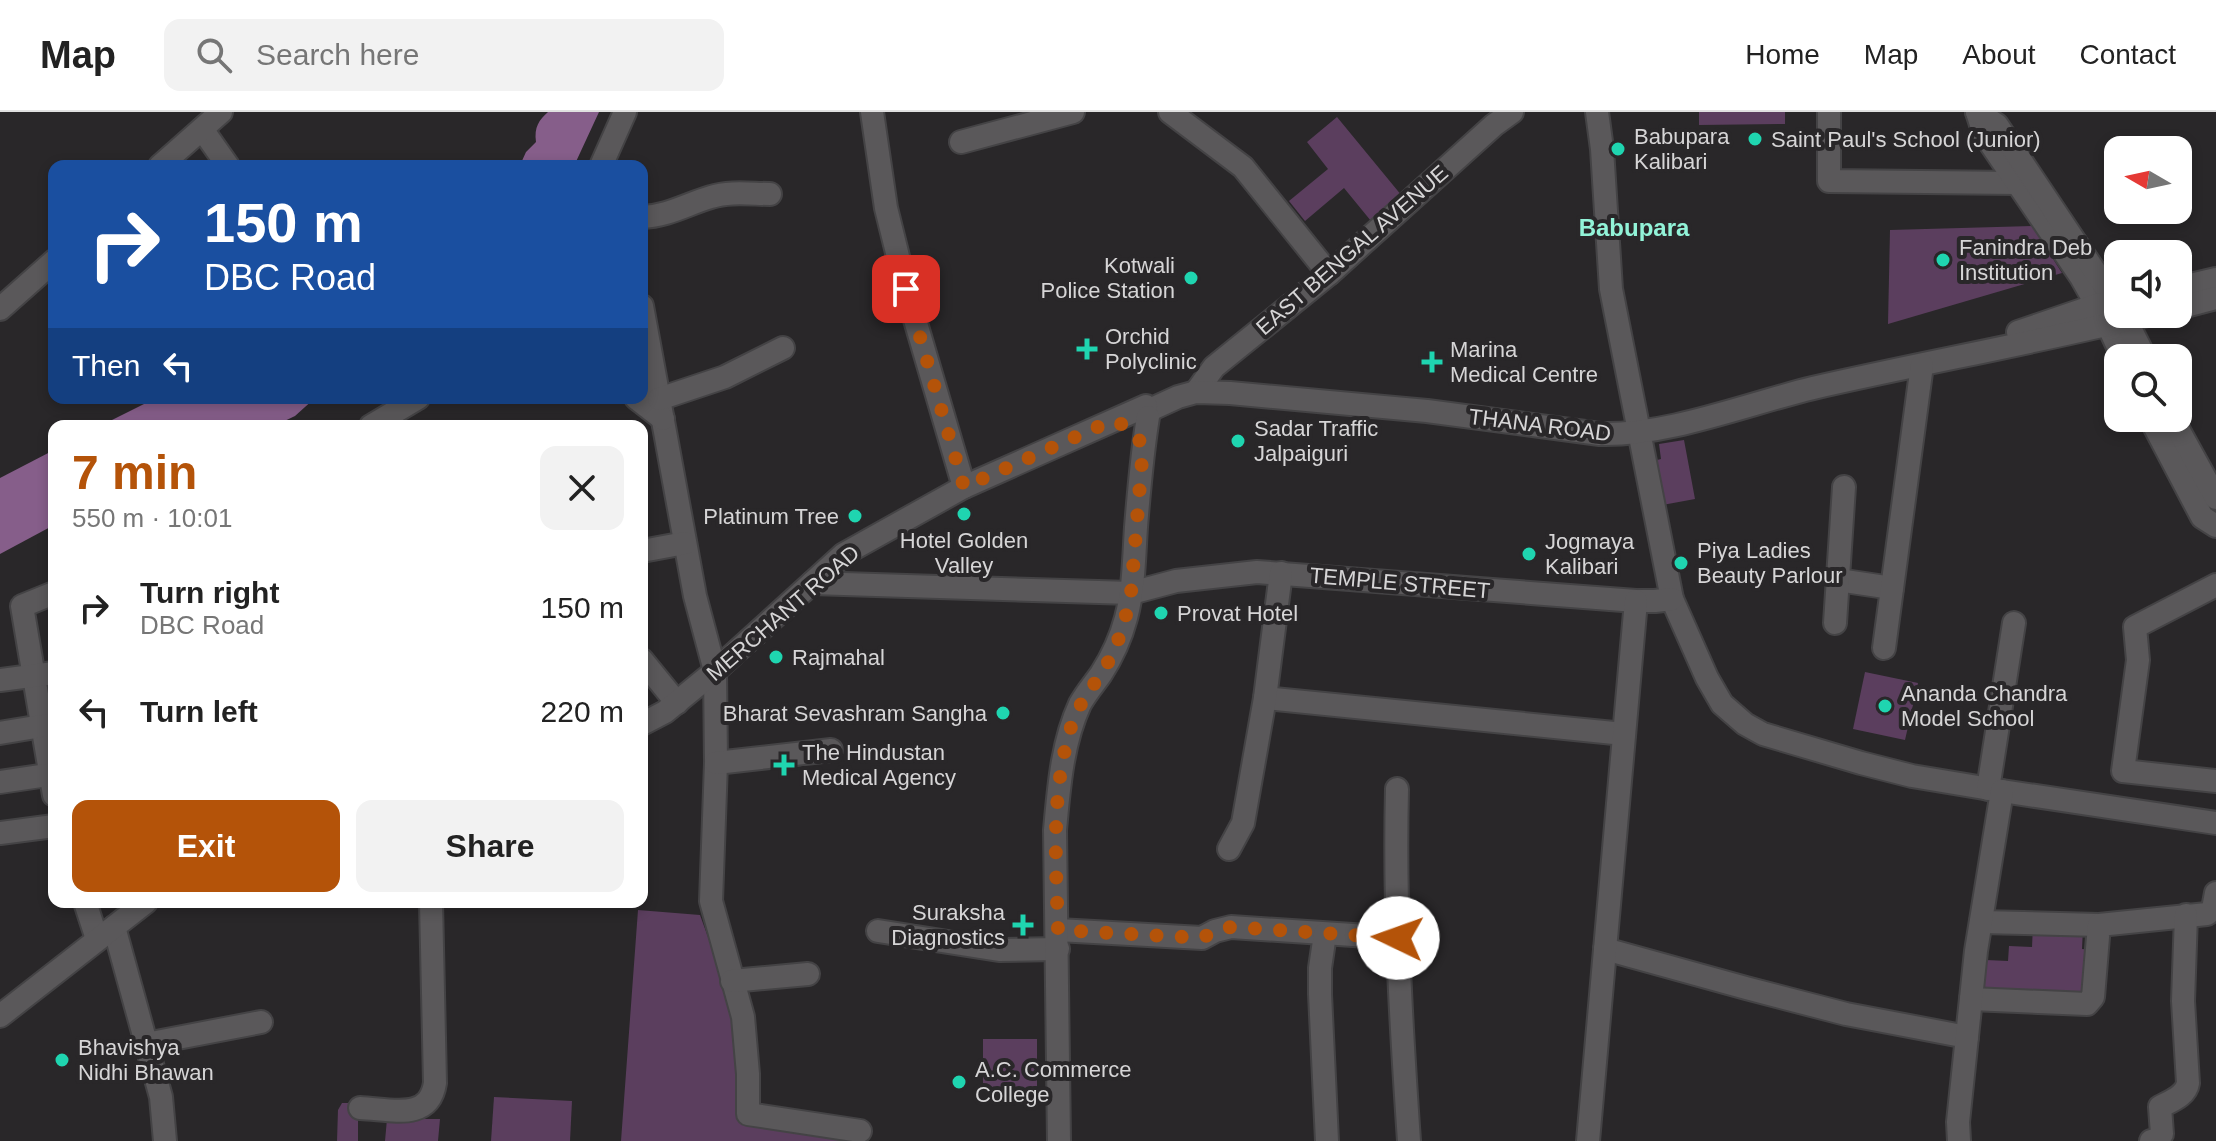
<!DOCTYPE html>
<meta charset="utf-8">
<style>
:root{--surface:#fff;--page:#f2f2f2;--text:#222;--muted:#767676;--line:#e0e0e0;--accent:#b45309}
body{margin:0;font-family:Arial,sans-serif;background:var(--page);color:var(--text);height:100vh;display:flex;flex-direction:column;font-size:30px;white-space:nowrap}
*{box-sizing:border-box;margin:0}
p{font-size:26px;color:var(--muted)}
.icon{flex:none;width:44px;height:44px;fill:none;stroke:currentColor;stroke-width:2;stroke-linecap:round;stroke-linejoin:round}
.map{position:relative;flex:1;overflow:hidden}
.side{position:absolute;left:48px;top:308px;width:600px;height:488px;display:flex;flex-direction:column;background:var(--surface);border-radius:16px;box-shadow:0 4px 12px #0003}
.side>*{flex:none}
.top-card{position:absolute;left:48px;top:48px;width:600px;height:244px;border-radius:16px;box-shadow:0 4px 12px #0003;background:#1a4fa0;color:#fff;overflow:hidden}
.needle{width:52px;rotate:279deg}
.buttons{position:absolute;left:2104px;top:24px;display:grid;gap:16px}
.buttons a{display:grid;place-items:center;width:88px;height:88px;border-radius:16px;background:var(--surface);box-shadow:0 4px 12px #0003;font-size:40px}
.pin{position:absolute;display:grid;place-items:center;width:68px;height:68px;color:#fff;margin:-34px;border-radius:16px;box-shadow:0 4px 12px #0006}
.me{position:absolute;width:88px;margin:-44px;rotate:273deg;stroke-linejoin:round;filter:drop-shadow(0 0 6px #0008)}
.turn{display:flex;align-items:center;gap:28px;height:168px;padding:0 24px;font-size:36px}
.turn .icon{width:104px;height:104px;stroke-width:2.5}
.turn b{display:block;font-size:56px;line-height:68px}
.then{display:flex;align-items:center;height:76px;padding:0 24px;background:#0003;gap:16px;font-size:30px}
.round{display:grid;place-items:center;flex:none;width:84px;height:84px;border-radius:16px;background:var(--page)}
.head{display:flex;align-items:center;justify-content:space-between;height:136px;padding:0 24px}
h1{font-size:48px;font-weight:800;line-height:60px;color:var(--accent)}
.button{display:flex;gap:16px;margin-top:auto;padding:16px 24px}
.button a{flex:1;height:92px;border-radius:16px;background:var(--accent);color:#fff;font-size:32px;font-weight:800;line-height:92px;text-align:center}
.button a+a{background:var(--page);color:var(--text)}
ul{padding:0;list-style:none}
li{display:flex;align-items:center;gap:24px;height:104px;padding:0 24px}
li div{flex:1}
li b{display:block;font-size:30px}
li em{font-style:normal}
header{display:flex;align-items:center;gap:48px;box-sizing:border-box;height:112px;padding:0 40px;background:var(--surface);border-bottom:2px solid var(--line)}
header strong{font-size:38px}
nav{display:flex;gap:44px;margin-inline-start:auto;font-size:28px}
.search{width:560px;height:72px;background:var(--page);display:flex;align-items:center;gap:20px;box-sizing:border-box;padding:0 28px;border-radius:16px;color:var(--muted);font-size:30px}
.map>svg:first-child{display:block}
.green{fill:#5b3e5e}
.water{fill:#865e8a}
.lines{fill:none;stroke-linecap:round;stroke-linejoin:round}
.minor-casing{stroke:#444345;stroke-width:26}
.minor{stroke:#5a585a;stroke-width:22}
.route{stroke:#b45309;stroke-width:14;stroke-dasharray:0 25.2}
.poi-dot{fill:#1fd5b0;stroke:#292729;stroke-width:3}
.labels{text-anchor:middle;dominant-baseline:central;stroke-width:8;stroke-linejoin:round;paint-order:stroke}
.poi-label{font-size:22px;fill:#d6d5d6;stroke:#292729;text-anchor:start}
.street-label{font-size:22px;fill:#d6d5d6;stroke:#292729}
.neighbourhood-label{font-size:24px;font-weight:bold;fill:#92f3d8;stroke:#292729}
</style>
<header>
<strong>Map</strong>
<div class="search"><svg class="icon" aria-label="search" viewBox="0 0 24 24"><circle cx="10" cy="10" r="6"/><path d="M15 15l6 6"/></svg>Search here</div>
<nav><a>Home</a><a>Map</a><a>About</a><a>Contact</a></nav>
</header>
<div class="map">
<svg width="2216" height="1029" viewBox="0 0 2216 1029">
<rect width="100%" height="100%" fill="#292729"/>
<g class="green">
<polygon points="1699,0 1785,0 1785,12 1699,13"/>
<polygon points="1337,5 1402,84 1371,109 1344,76 1305,109 1289,89 1328,57 1307,30"/>
<polygon points="2032,114 2062,161 1888,212 1890,118"/>
<polygon points="1684,328 1695,387 1657,394 1652,364 1660,362 1657,348 1661,347 1659,332"/>
<polygon points="1865,560 1918,571 1905,628 1853,617"/>
<path d="M 638,798 L 700,803 L 738,908 C 723,931 742,941 743,964 C 743,980 742,996 741,1011 L 847,1023 L 846,1029 L 621,1029 Z"/>
<polygon points="2033,813 2083,816 2082,837 2094,838 2088,886 1982,884 1986,848 2008,849 2009,834 2032,835"/>
<polygon points="983,927 1037,927 1037,978 983,979"/>
<polygon points="494,985 572,989 570,1029 491,1029"/>
<polygon points="342,991 352,991 358,1008 358,1029 337,1029 338,998"/>
<polygon points="387,1007 440,1007 438,1029 385,1029"/>
</g>
<g class="water">
<path d="M 548,0 L 599,0 L 574,54 L 515,54 L 521,51 L 526,40 L 536,30 C 534,15 539,8 548,0 Z"/>
<polygon points="156,286 315,286 295,304 274,314 100,314"/>
<polygon points="54,338 54,413 0,442 0,366"/>
</g>
<g class="lines">
<g class="minor-casing">
<g id="minor">
<polyline points="872,0 886,96 906,177 964,375"/>
<polyline points="1170,0 1243,55 1329,162"/>
<polyline points="1597,0 1602,37 1611,177 1672,487 1707,566 1722,592 1745,612 1763,622 1861,651 1912,664 2002,679 2216,711"/>
<polyline points="1829,0 1829,69 2017,71"/>
<polyline points="1977,0 1984,22 2081,165 2108,213 2123,246"/>
<polyline points="1977,0 1997,13 2118,194"/>
<polyline points="202,17 228,54"/>
<polyline points="961,30 1073,0"/>
<polyline points="160,54 221,0"/>
<polyline points="601,54 625,0"/>
<path d="M 642,105 C 668,104 687,92 711,85 C 729,79 751,82 770,82"/>
<polyline points="2178,176 2216,167"/>
<polyline points="642,194 695,484 715,559 716,651 711,789 743,905 748,962 748,1002 860,1019"/>
<polyline points="2178,196 2216,186"/>
<polyline points="0,197 54,149"/>
<polyline points="2123,202 2145,246"/>
<polyline points="2018,220 2097,193 2111,191"/>
<polyline points="1196,280 1214,255 1329,162 1494,13 1512,0"/>
<polyline points="636,286 663,307"/>
<polyline points="659,287 725,265 783,236"/>
<path d="M 1154,296 L 1178,285 L 1196,280 L 1230,281 L 1427,299 L 1600,322 C 1667,324 1747,292 1813,276 C 1926,250 2040,230 2152,202"/>
<polyline points="2150,306 2202,405 2216,414"/>
<polyline points="2172,306 2216,386"/>
<polyline points="371,314 418,286"/>
<polyline points="642,439 685,431"/>
<polyline points="1838,468 1892,476"/>
<polyline points="812,471 1131,481 1176,469 1257,460 1636,489 1655,489 1672,487"/>
<polyline points="2216,473 2135,515 2138,548 2123,659 2216,669"/>
<polyline points="54,481 22,494 54,683"/>
<polyline points="1835,511 1844,375"/>
<polyline points="1884,536 1922,253"/>
<polyline points="642,548 677,591"/>
<polyline points="0,568 54,561"/>
<polyline points="1265,586 1624,622"/>
<polyline points="642,612 665,600 715,559 844,442 964,375 1146,294"/>
<polyline points="0,621 54,612"/>
<polyline points="716,651 831,638"/>
<polyline points="0,670 54,662"/>
<path d="M 1397,677 C 1394,795 1401,912 1409,1029"/>
<polyline points="1988,677 2014,511"/>
<polyline points="0,721 54,714"/>
<polyline points="1229,737 1243,711 1265,586 1281,461"/>
<polyline points="85,790 97,827"/>
<polyline points="1981,810 2099,813"/>
<polyline points="114,815 161,985 165,1029"/>
<polyline points="1058,818 1202,826 1215,819 1231,815 1398,826"/>
<polyline points="878,819 999,838 1058,837"/>
<polyline points="1325,822 1320,856 1320,882 1327,1029"/>
<polyline points="1605,837 1746,876 1846,902 1967,925"/>
<polyline points="732,869 808,862"/>
<polyline points="1971,887 2087,892 2093,885 2099,813 2207,802 2213,797 2216,781"/>
<polyline points="0,904 146,790"/>
<polyline points="146,932 261,910"/>
<path d="M 360,996 C 390,997 429,1010 435,971 L 431,790"/>
<path d="M 1059,1029 L 1055,718 C 1059,675 1062,631 1080,592 C 1086,581 1094,572 1101,562 C 1112,545 1121,525 1126,506 C 1134,476 1134,445 1136,415 C 1139,378 1142,341 1148,305"/>
<polyline points="1588,1029 1636,489"/>
<polyline points="1959,1029 1958,1010 1976,839 2002,679"/>
<path d="M 2151,1029 L 2158,1027 L 2162,1022 L 2160,995 C 2171,989 2186,984 2188,971 L 2183,889 L 2186,803"/>
</g>
</g>
<use href="#minor" class="minor"/>
</g>
<g class="lines">
<path class="route" d="M 906,177 L 964,375 L 1111,309 C 1127,312 1137,321 1143,336 L 1131,481 C 1125,510 1118,536 1101,562 C 1090,578 1080,591 1073,609 C 1050,677 1056,748 1058,818 L 1202,826 L 1215,819 L 1231,815 L 1398,826"/>
</g>
<g class="poi-dot">
<circle cx="1755" cy="27" r="8"/>
<circle cx="1618" cy="37" r="8"/>
<circle cx="1943" cy="148" r="8"/>
<circle cx="1191" cy="166" r="8"/>
<path d="M1083 225h8v8h8v8h-8v8h-8v-8h-8v-8h8z"/>
<path d="M1428 238h8v8h8v8h-8v8h-8v-8h-8v-8h8z"/>
<circle cx="1238" cy="329" r="8"/>
<circle cx="964" cy="402" r="8"/>
<circle cx="855" cy="404" r="8"/>
<circle cx="1529" cy="442" r="8"/>
<circle cx="1681" cy="451" r="8"/>
<circle cx="1161" cy="501" r="8"/>
<circle cx="776" cy="545" r="8"/>
<circle cx="1885" cy="594" r="8"/>
<circle cx="1003" cy="601" r="8"/>
<path d="M780 641h8v8h8v8h-8v8h-8v-8h-8v-8h8z"/>
<path d="M1019 801h8v8h8v8h-8v8h-8v-8h-8v-8h8z"/>
<circle cx="62" cy="948" r="8"/>
<circle cx="959" cy="970" r="8"/>
</g>
<g class="labels">
<g class="poi-label">
<text x="1634" y="24">Babupara<tspan x="1634" dy="25">Kalibari</tspan></text>
<text x="1771" y="27">Saint Paul's School (Junior)</text>
<text x="1959" y="135">Fanindra Deb<tspan x="1959" dy="25">Institution</tspan></text>
<text x="1175" y="153" text-anchor="end">Kotwali<tspan x="1175" dy="25">Police Station</tspan></text>
<text x="1105" y="224">Orchid<tspan x="1105" dy="25">Polyclinic</tspan></text>
<text x="1450" y="237">Marina<tspan x="1450" dy="25">Medical Centre</tspan></text>
<text x="1254" y="316">Sadar Traffic<tspan x="1254" dy="25">Jalpaiguri</tspan></text>
<text x="839" y="404" text-anchor="end">Platinum Tree</text>
<text x="964" y="428" text-anchor="middle">Hotel Golden<tspan x="964" dy="25">Valley</tspan></text>
<text x="1545" y="429">Jogmaya<tspan x="1545" dy="25">Kalibari</tspan></text>
<text x="1697" y="438">Piya Ladies<tspan x="1697" dy="25">Beauty Parlour</tspan></text>
<text x="1177" y="501">Provat Hotel</text>
<text x="792" y="545">Rajmahal</text>
<text x="1901" y="581">Ananda Chandra<tspan x="1901" dy="25">Model School</tspan></text>
<text x="987" y="601" text-anchor="end">Bharat Sevashram Sangha</text>
<text x="802" y="640">The Hindustan<tspan x="802" dy="25">Medical Agency</tspan></text>
<text x="1005" y="800" text-anchor="end">Suraksha<tspan x="1005" dy="25">Diagnostics</tspan></text>
<text x="78" y="935">Bhavishya<tspan x="78" dy="25">Nidhi Bhawan</tspan></text>
<text x="975" y="957">A.C. Commerce<tspan x="975" dy="25">College</tspan></text>
</g>
<g class="street-label">
<text transform="translate(1352 138) rotate(-41)">EAST BENGAL AVENUE</text>
<text transform="translate(1540 313) rotate(7)">THANA ROAD</text>
<text transform="translate(1400 471) rotate(5)">TEMPLE STREET</text>
<text transform="translate(783 501) rotate(-41)">MERCHANT ROAD</text>
</g>
<g class="neighbourhood-label">
<text x="1634" y="115">Babupara</text>
</g>
</g>
</svg>
<div class="buttons">
<a><svg class="needle" viewBox="-14 -14 28 28"><path d="M0-13l5 13h-10z" fill="#e53935"/><path d="M0 13l5-13h-10z" fill="#767676"/></svg></a>
<a><svg class="icon" aria-label="sound" viewBox="0 0 24 24"><path d="M4 9h4l5-4v14l-5-4H4zM17 9q2 3 0 6"/></svg></a>
<a><svg class="icon" aria-label="search" viewBox="0 0 24 24"><circle cx="10" cy="10" r="6"/><path d="M15 15l6 6"/></svg></a>
</div>
<div class="pin" style="left:906px;top:177px;background:#d93025"><svg class="icon" aria-label="arrive" viewBox="0 0 24 24"><path d="M6 21V4h12l-3 4 3 4H6"/></svg></div>
<svg class="me" style="left:1398px;top:826px" viewBox="-20 -20 40 40"><circle r="19" fill="#fff"/><path d="M0-13L10 11 0 6-10 11z" fill="#b45309"/></svg>
<div class="top-card">
<div class="turn"><svg class="icon" aria-label="right" viewBox="0 0 24 24"><path d="M7 20v-9h11M14 6l5 5-5 5"/></svg><div><b>150 m</b>DBC Road</div></div>
<div class="then">Then<svg class="icon" aria-label="left" viewBox="0 0 24 24"><path d="M17 20v-9H6M10 6l-5 5 5 5"/></svg></div>
</div>
<section class="side">
<div class="head"><div><h1>7 min</h1><p>550 m · 10:01</p></div><a class="round"><svg class="icon" aria-label="close" viewBox="0 0 24 24"><path d="M6 6l12 12M18 6L6 18"/></svg></a></div>
<ul>
<li><svg class="icon" aria-label="right" viewBox="0 0 24 24"><path d="M7 20v-9h11M14 6l5 5-5 5"/></svg><div><b>Turn right</b><p>DBC Road</p></div><em>150 m</em></li>
<li><svg class="icon" aria-label="left" viewBox="0 0 24 24"><path d="M17 20v-9H6M10 6l-5 5 5 5"/></svg><div><b>Turn left</b></div><em>220 m</em></li>
</ul>
<div class="button"><a>Exit</a><a>Share</a></div>
</section>
</div>
